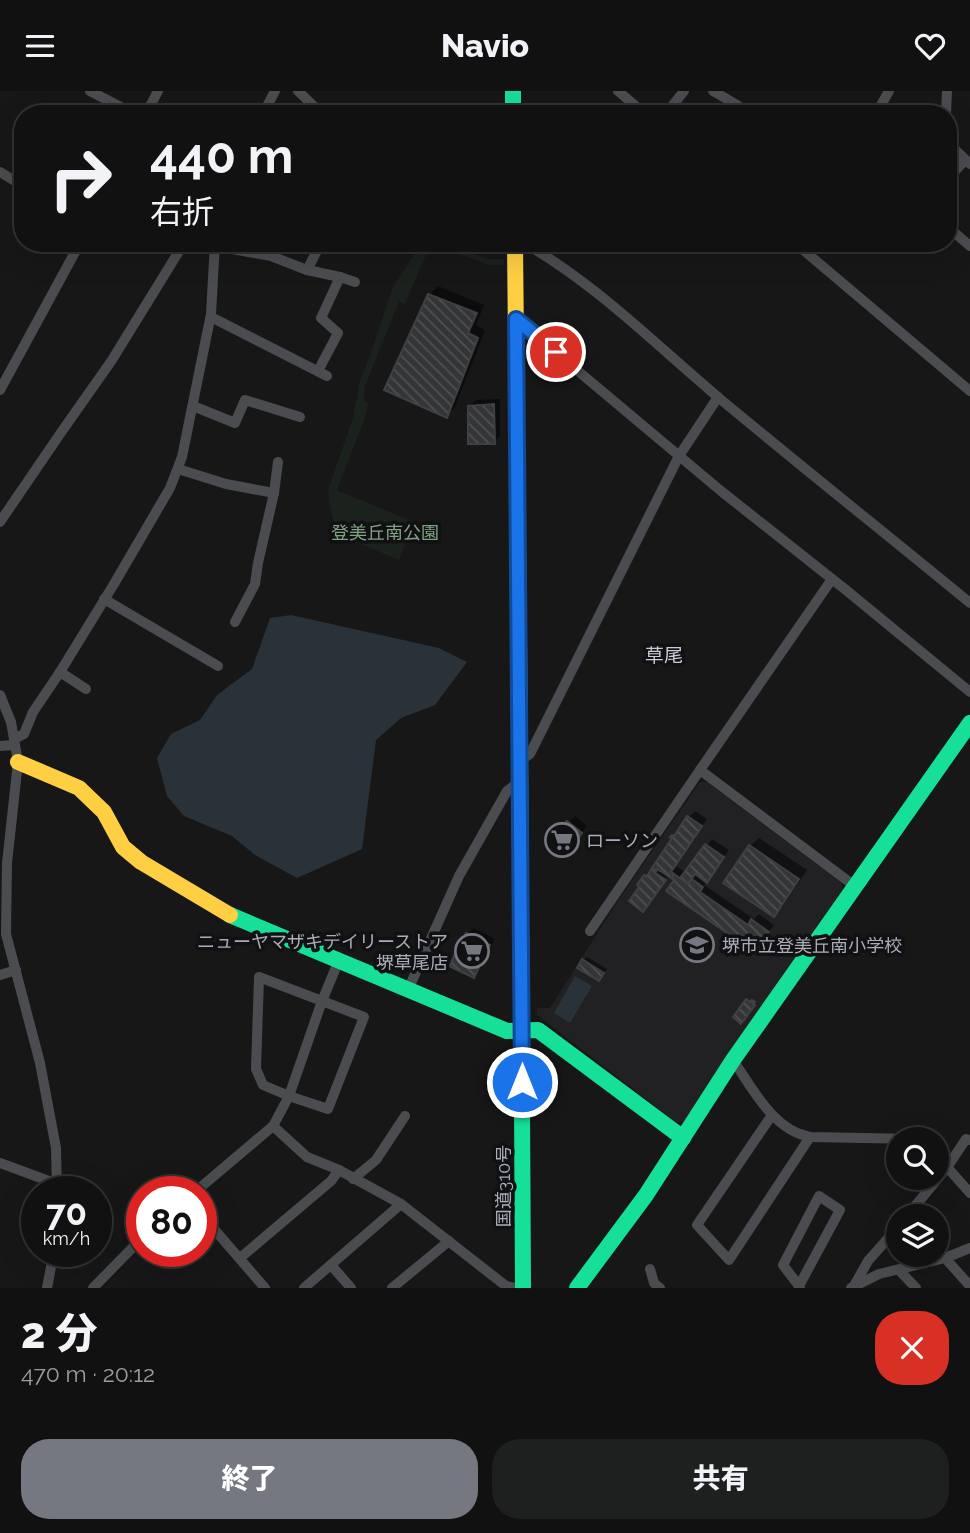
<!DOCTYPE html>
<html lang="ja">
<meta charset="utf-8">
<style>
:root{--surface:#111;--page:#1e1f1f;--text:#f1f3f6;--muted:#9c9d9f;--line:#303131;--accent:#757880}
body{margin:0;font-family:Raleway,"Noto Sans JP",sans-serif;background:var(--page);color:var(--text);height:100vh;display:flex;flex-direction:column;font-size:26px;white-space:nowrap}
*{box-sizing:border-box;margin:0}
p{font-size:23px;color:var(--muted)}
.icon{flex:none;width:38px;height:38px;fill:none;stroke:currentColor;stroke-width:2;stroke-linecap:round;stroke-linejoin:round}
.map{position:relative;height:1197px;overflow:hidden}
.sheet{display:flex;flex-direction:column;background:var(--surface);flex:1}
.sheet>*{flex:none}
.hud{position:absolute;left:14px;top:14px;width:943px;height:147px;border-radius:28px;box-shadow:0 7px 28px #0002,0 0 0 2px var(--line);background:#111;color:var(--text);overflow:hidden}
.fabs{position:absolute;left:886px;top:1036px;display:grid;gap:14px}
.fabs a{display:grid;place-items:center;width:63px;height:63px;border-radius:50%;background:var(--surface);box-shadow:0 7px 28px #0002,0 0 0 2px var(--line);font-size:35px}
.speed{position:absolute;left:21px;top:1085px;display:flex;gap:14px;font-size:35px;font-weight:700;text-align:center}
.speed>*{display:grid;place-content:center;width:91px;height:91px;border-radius:50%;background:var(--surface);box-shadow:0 7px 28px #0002,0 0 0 2px var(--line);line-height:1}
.speed small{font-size:18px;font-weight:400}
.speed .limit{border:10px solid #d22;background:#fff;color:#111}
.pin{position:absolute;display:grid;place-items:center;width:60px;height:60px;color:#fff;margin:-30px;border:4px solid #fff;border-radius:50%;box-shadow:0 2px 7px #0007}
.me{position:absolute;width:77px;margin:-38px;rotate:0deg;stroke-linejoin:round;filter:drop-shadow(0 0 5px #0008)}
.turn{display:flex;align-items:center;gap:24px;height:147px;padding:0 21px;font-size:32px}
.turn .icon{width:91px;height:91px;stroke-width:2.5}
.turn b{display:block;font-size:49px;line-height:60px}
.round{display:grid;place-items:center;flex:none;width:74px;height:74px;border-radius:28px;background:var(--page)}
.head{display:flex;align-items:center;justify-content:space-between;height:119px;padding:0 21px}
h1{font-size:42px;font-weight:800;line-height:52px}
.primary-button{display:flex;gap:14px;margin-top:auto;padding:14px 21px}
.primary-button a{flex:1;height:80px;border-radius:28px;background:var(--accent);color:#fff;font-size:28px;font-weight:800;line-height:80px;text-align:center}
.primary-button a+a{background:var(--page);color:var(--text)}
header{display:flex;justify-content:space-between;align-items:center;height:91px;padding:0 21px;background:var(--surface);font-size:32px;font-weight:800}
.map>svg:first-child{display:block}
.built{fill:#212124}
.park{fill:#1b211c}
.water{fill:#2a3239}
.shadow{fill:#0007}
.building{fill:url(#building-back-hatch);stroke:#3f4043;stroke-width:2}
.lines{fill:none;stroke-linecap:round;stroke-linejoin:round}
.street{stroke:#4b4c50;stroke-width:10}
.fast{stroke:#16e098;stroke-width:16}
.slow{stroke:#ffcf43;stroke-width:16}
.route-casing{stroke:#114b97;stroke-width:18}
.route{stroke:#1a73e8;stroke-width:12}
.labels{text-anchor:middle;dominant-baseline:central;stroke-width:7;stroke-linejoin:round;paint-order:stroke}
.park-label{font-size:18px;fill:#7fa381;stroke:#111113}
.poi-label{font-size:18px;fill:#a8adb8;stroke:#111113;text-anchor:start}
.street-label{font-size:18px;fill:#a8adb8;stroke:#111113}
.neighbourhood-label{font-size:19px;fill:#c9ccd4;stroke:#111113}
</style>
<header><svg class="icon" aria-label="menu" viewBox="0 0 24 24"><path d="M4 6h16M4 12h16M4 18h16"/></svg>Navio<svg class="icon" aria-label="heart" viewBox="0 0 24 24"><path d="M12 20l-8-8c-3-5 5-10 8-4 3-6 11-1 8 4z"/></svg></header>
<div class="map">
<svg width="970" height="1197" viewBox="0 0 970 1197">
<defs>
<pattern id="building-back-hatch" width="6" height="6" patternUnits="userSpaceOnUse" patternTransform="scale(1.75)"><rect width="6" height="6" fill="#343537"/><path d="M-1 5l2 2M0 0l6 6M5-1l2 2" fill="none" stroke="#4f5052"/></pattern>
</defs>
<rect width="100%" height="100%" fill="#171717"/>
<polygon class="built" points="700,691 707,691 841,791 843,798 774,896 684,1031 677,1032 537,924 537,917 550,917 617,811"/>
<polygon class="park" points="436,152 446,152 487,168 504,168 504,174 489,174 443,157 426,164 405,213 399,211 365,295 364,309 368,312 365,327 337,399 414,431 399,469 356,451 342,440 334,431 330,417 328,399 353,327 359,292 371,262 393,196 416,161"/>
<g class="water">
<polygon points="291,524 439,557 467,571 435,614 401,627 376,649 362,758 297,787 255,764 232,745 184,725 167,705 157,667 171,643 200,629 217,604 252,578 270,527"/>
<polygon points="575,885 592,895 570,932 554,922"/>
</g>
<g class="shadow">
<polygon points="438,195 484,214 476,234 485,239 455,316 447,325 429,204"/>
<polygon points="500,308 500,345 494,351 470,315 476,309"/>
<polygon points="695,720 707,728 676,775 687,782 712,748 729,759 704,794 754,828 759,823 774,834 755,859 669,784 643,819 646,785 653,779 689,726"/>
<polygon points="575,725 587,735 570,757 551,753"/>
<polygon points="759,747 807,779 782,816 774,824 750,755"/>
<polygon points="474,837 495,848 480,879 473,885 467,843"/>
<polygon points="587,866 607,878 599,888 583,869"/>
</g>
<g class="building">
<polygon points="428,203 477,222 468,242 478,247 447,327 384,299"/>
<polygon points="494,313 495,353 468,353 468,315"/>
<polygon points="687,725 702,735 671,781 674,783 671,787 657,778 656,780 652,777 672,747 670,746 672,744 674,745"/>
<polygon points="567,730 582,742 564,765 548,753"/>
<polygon points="705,753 724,766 707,792 695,783 688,793 680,787"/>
<polygon points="749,754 799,788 774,826 723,792"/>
<polygon points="652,777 656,780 654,781 666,789 643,821 629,810 639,796 637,794 644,784 647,785"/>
<polygon points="674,783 688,793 692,788 703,796 700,801 748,834 751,828 769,841 755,861 666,800 674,789 671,787"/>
<polygon points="466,842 490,854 474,887 449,875"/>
<polygon points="582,868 604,882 599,890 577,877"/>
<polygon points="746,908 751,911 752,909 755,911 753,913 755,914 741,933 733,926"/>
</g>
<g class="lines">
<g class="street">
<polyline points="90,0 134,23"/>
<polyline points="298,0 322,23"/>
<polyline points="618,0 645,23"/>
<polyline points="713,0 737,14 747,23"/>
<polyline points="146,23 158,0"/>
<polyline points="263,23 275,0"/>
<polyline points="666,23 684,0"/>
<polyline points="876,23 889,0"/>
<polyline points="946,23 947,0"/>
<polyline points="948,52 970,73"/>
<polyline points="0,81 23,95"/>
<polyline points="948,88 965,69"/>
<polyline points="948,136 970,155"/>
<polyline points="338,152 341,154"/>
<path d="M 524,152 C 596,193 656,254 719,307 C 802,376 886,443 970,512"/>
<polyline points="795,152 970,300"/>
<polyline points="215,155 271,165 307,179 340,186 321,227 338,242 318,280"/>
<polyline points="307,179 321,152"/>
<polyline points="340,186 355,191"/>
<polyline points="211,226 327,285"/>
<polyline points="516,228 721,400 846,499 970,601"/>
<polyline points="0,299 80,152"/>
<polyline points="193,315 235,332 245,309 300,326"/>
<polyline points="178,378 226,393 274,402"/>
<polyline points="0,431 60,343 112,269 184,152"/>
<polyline points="104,508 218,575"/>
<polyline points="235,531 255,493 258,472 274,402 278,371"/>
<polyline points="60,581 86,598"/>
<polyline points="0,604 11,631 18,671 7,772 6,843 40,972 56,1057 57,1101"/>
<polyline points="14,648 24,643 33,621 60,581 114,493 170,397 182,366 211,223 215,152"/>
<polyline points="0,655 14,654"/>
<polyline points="519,670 530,663 679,365 718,306"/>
<polyline points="700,679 832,488"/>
<polyline points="590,840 700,679 856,796"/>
<polyline points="0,884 16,879"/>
<polygon points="259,886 364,926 328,1018 289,1005 263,994 256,978"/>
<polyline points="408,899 459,785 507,700 519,691"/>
<path d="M 733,969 C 753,998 773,1039 810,1046 L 916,1048"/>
<polyline points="772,1024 697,1134 729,1169 810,1046"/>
<polyline points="273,1035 307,1066 339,1079 401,1113 506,1195 515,1197"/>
<polyline points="936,1063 948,1075 966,1048 970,1049"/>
<polyline points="0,1072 57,1093"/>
<polyline points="947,1076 970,1102"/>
<polyline points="353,1088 376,1069 405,1025"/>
<polyline points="195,1101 273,1035 289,1005 322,910 339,869"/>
<polyline points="201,1123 265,1197"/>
<polyline points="907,1125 948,1075"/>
<polyline points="240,1167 331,1090 339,1079"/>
<polyline points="945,1167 970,1195"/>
<polyline points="331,1174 351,1197"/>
<polyline points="650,1178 654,1192 660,1197"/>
<polyline points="899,1179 916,1197"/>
<polyline points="799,1195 783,1174 819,1105 840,1119 799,1195 800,1197"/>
<polyline points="854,1195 868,1170 898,1136"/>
<polyline points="47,1197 54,1160"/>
<polyline points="93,1197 142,1147"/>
<polyline points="304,1197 401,1113"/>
<polyline points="392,1197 449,1150"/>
<polyline points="851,1197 879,1183 945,1167 970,1157"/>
</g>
<g class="fast">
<polyline points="513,0 513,23"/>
<polyline points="520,651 523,1197"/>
<polyline points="230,824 507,940 538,939 683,1047"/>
<polyline points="577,1197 646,1104 733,969 970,632"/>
</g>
<g class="slow">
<polyline points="515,152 520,651"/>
<polyline points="18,671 79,697 104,721 123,756 141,771 230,824"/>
</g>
</g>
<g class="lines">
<g class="route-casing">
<polyline id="route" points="522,991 516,228 556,261"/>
</g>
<use href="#route" class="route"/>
</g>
<defs>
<g id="supermarket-ring" transform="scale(1.75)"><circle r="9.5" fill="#111113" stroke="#757880" stroke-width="1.5"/><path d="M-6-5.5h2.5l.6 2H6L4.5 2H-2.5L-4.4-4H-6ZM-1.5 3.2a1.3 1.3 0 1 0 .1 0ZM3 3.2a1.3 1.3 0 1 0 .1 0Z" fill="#757880"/></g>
<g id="school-ring" transform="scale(1.75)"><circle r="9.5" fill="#111113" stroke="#757880" stroke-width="1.5"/><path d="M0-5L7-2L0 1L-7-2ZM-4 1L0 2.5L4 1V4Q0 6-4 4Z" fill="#757880"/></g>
</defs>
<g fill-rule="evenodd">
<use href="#supermarket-ring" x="562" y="749"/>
<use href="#school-ring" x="697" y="854"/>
<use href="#supermarket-ring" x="472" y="860"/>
</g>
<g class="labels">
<g class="park-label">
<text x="385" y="441">登美丘南公園</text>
</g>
<g class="poi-label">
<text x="586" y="749">ローソン</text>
<text x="448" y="850" text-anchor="end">ニューヤマザキデイリーストア<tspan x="448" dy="21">堺草尾店</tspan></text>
<text x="722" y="854">堺市立登美丘南小学校</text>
</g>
<g class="street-label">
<text transform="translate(503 1095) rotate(-90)">国道310号</text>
</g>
<g class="neighbourhood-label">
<text x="664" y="564">草尾</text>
</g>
</g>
</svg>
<div class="fabs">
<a><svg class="icon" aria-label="search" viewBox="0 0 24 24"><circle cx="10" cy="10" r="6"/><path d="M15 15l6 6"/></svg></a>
<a><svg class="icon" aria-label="layers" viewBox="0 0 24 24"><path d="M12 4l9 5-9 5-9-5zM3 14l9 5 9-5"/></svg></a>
</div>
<div class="speed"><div>70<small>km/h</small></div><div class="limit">80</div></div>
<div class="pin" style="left:556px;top:261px;background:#d93025"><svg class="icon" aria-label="arrive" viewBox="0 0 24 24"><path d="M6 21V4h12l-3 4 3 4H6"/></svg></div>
<svg class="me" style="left:522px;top:991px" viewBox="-20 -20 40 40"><circle r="17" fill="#1a73e8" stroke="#fff" stroke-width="3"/><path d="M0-11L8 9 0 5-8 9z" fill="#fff"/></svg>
<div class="hud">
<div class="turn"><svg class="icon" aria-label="right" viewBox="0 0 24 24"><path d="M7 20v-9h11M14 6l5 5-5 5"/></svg><div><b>440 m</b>右折</div></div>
</div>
</div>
<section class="sheet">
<div class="head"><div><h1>2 分</h1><p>470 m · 20:12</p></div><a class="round" style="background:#d93025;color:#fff"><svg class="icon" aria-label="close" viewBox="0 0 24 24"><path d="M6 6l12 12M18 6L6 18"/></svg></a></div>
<div class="primary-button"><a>終了</a><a>共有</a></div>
</section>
